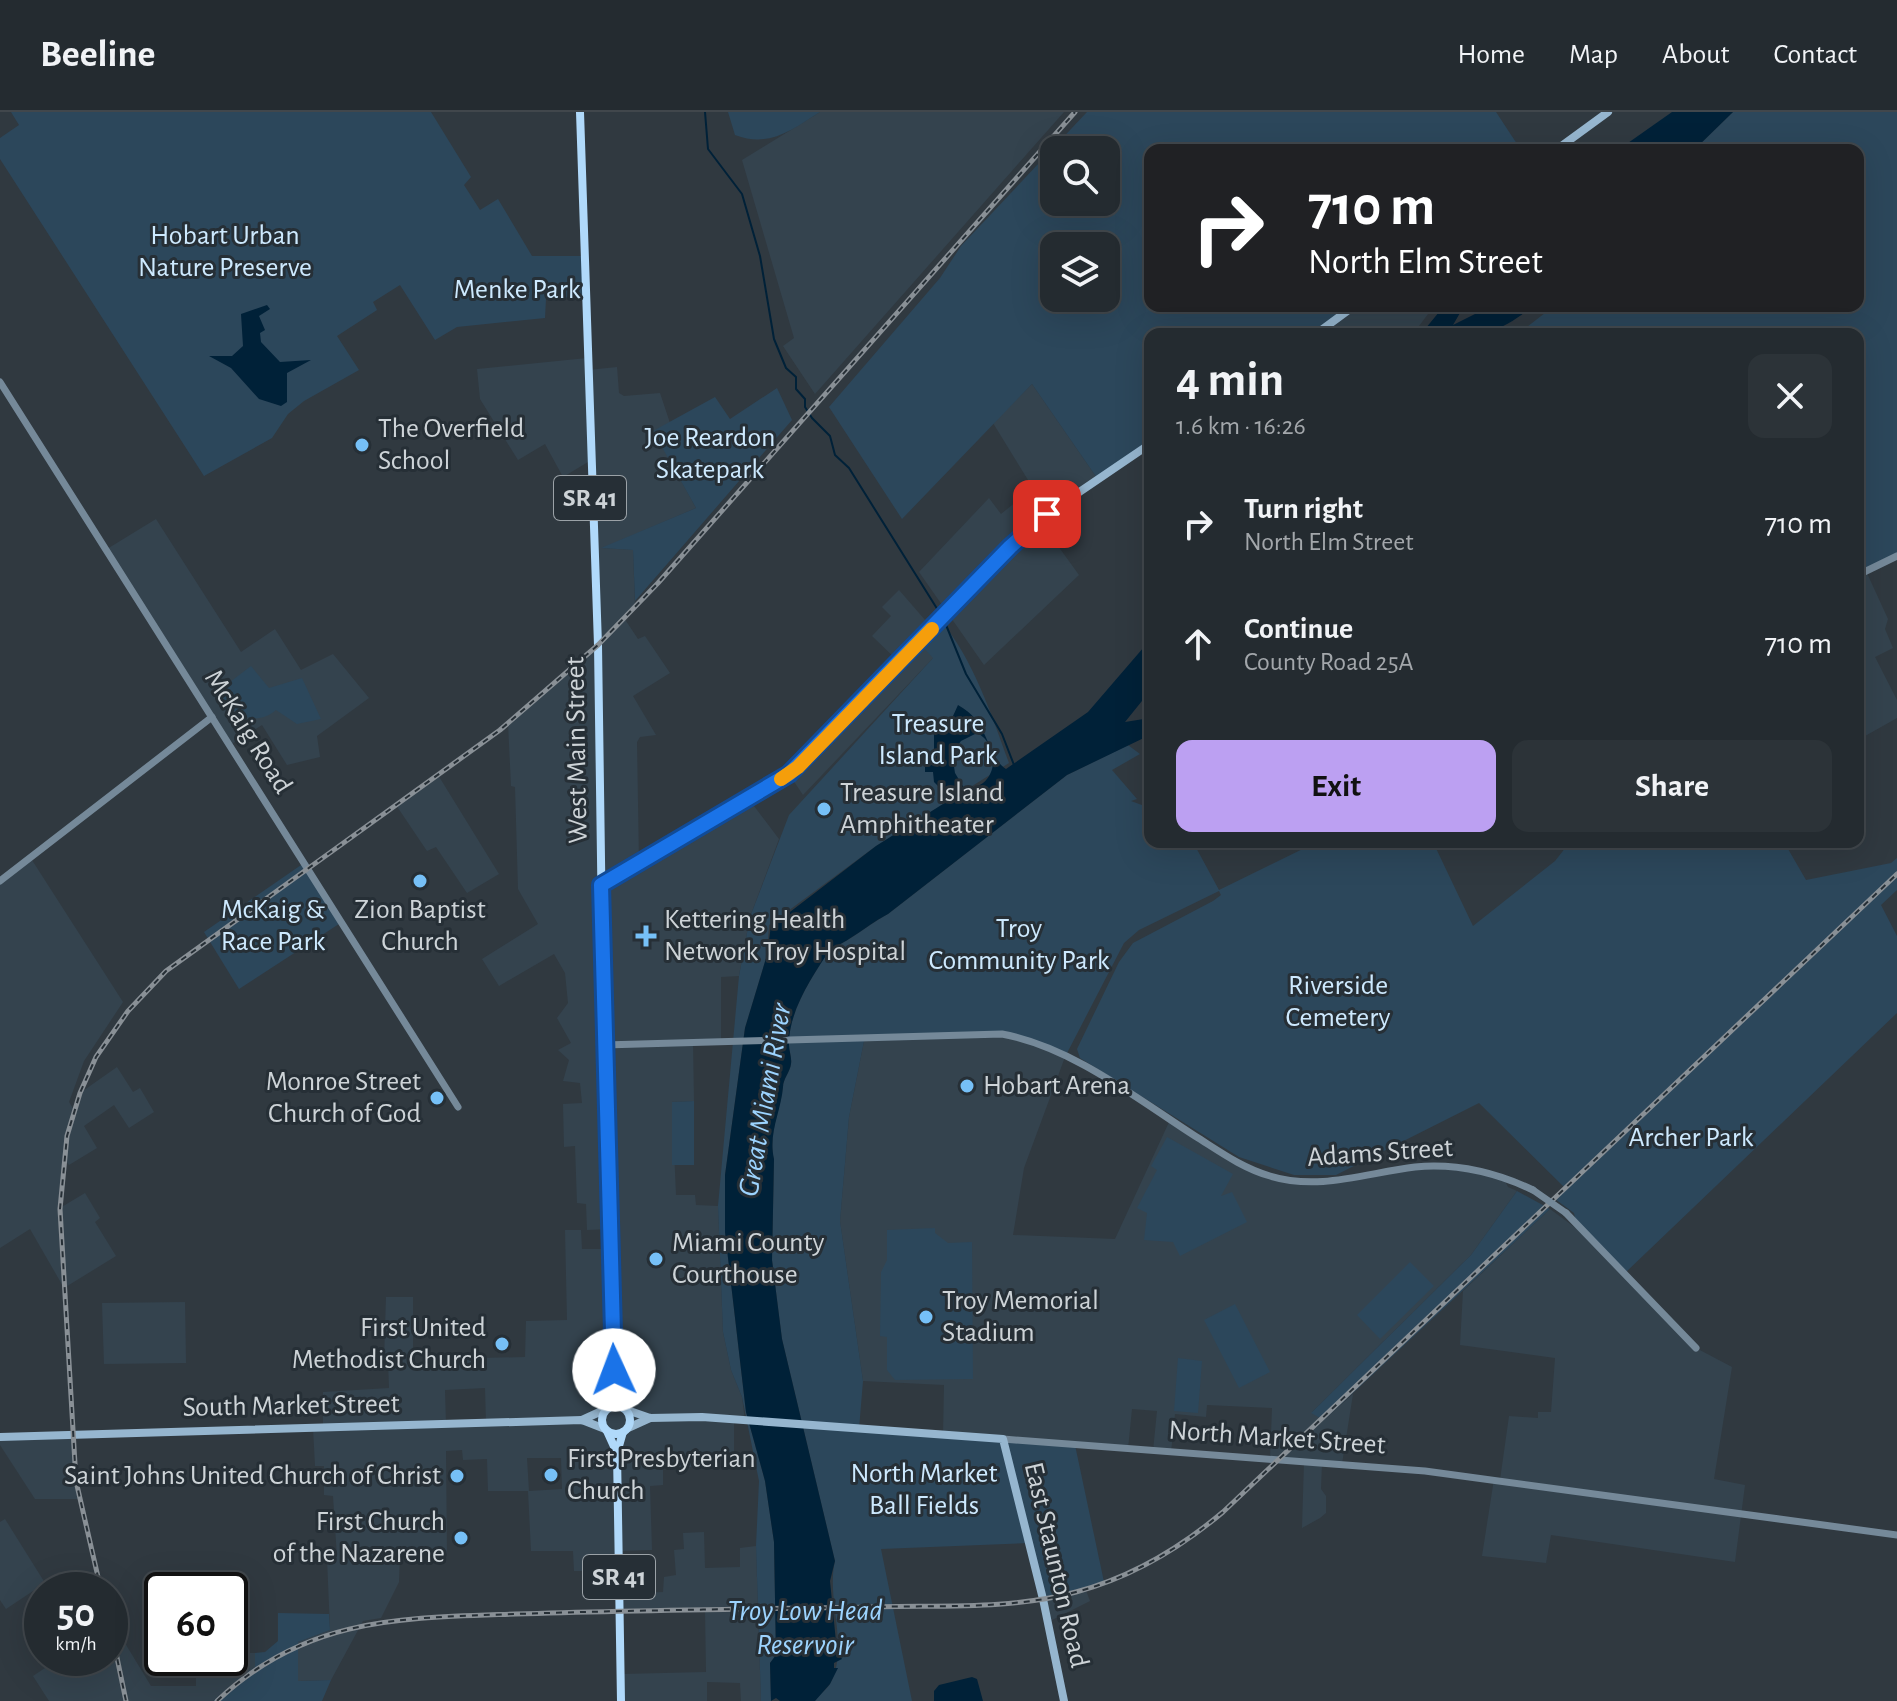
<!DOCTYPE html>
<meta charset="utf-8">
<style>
:root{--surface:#242b30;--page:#2c3338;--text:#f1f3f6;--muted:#a3a7ab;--line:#41474c;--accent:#bca0f2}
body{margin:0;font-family:"Alegreya Sans",sans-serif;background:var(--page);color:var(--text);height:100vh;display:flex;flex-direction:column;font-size:30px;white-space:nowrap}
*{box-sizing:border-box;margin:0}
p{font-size:26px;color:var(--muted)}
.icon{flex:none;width:44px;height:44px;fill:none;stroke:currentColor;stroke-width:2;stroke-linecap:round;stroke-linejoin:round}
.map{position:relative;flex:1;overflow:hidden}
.sheet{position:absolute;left:1144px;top:216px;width:720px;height:520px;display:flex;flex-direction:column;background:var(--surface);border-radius:16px;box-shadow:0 8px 32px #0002,0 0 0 2px var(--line)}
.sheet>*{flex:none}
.hud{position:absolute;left:1144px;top:32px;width:720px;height:168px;border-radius:16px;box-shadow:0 8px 32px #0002,0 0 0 2px var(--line);background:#202124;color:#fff;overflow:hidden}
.buttons{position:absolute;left:1040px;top:24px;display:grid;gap:16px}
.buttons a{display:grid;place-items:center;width:80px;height:80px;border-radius:16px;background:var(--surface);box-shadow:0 8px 32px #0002,0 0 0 2px var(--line);font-size:40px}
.speed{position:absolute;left:24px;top:1460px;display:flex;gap:16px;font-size:40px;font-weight:700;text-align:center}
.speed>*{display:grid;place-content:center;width:104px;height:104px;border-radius:50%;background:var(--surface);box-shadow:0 8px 32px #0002,0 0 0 2px var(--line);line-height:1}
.speed small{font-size:20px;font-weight:400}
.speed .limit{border:4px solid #111;border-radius:12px;background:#fff;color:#111}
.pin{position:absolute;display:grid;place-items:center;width:68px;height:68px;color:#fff;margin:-34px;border-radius:16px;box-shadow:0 4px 12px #0006}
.me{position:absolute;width:88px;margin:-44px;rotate:358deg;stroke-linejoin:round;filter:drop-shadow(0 0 6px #0008)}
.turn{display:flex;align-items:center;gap:28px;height:168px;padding:0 32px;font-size:36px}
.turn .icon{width:104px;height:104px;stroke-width:2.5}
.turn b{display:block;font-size:56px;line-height:68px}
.round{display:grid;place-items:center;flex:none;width:84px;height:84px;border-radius:16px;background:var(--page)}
.head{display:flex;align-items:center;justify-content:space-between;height:136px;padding:0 32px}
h1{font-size:48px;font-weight:700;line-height:60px}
.primary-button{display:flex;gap:16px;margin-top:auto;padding:16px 32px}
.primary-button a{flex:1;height:92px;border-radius:16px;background:var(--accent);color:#111;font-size:32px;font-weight:700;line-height:92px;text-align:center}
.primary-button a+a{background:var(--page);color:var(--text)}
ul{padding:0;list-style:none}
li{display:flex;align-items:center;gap:24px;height:120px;padding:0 32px}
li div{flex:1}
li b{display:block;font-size:30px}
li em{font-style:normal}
header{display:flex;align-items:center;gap:48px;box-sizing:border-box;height:112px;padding:0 40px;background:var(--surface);border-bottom:2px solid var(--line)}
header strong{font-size:38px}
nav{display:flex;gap:44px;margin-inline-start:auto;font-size:28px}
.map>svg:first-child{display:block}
.built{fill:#34434e;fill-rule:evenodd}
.green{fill:#2c475b;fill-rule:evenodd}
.water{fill:#002138;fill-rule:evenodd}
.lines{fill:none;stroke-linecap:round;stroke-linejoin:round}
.stream{stroke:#002138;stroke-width:2}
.tertiary{stroke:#758999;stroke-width:7}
.secondary{stroke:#96b6cf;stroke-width:8}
.primary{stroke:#b0d9fa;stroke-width:8}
.rail-casing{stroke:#899096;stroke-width:5}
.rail{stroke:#262f36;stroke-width:2;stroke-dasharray:6;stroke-linecap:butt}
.tertiary-bridge{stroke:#758999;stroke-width:7}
.route-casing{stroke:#114b97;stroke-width:20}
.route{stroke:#1a73e8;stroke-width:14}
.slow{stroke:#f59e0b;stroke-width:14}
.poi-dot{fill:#76c0f7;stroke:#262f36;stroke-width:3}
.labels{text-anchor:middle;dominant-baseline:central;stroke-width:6;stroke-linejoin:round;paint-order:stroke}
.shield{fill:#262f36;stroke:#9ba2a7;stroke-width:2}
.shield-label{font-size:26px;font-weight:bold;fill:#cdd3d7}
.park-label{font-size:28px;fill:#cde9fe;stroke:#262f36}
.poi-label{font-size:28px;fill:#cdd3d7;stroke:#262f36;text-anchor:start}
.street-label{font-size:28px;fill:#cdd3d7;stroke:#262f36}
.water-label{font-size:30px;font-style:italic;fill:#9cd3fe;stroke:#262f36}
</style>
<header>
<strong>Beeline</strong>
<nav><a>Home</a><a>Map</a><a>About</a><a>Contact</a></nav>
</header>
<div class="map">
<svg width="1897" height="1589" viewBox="0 0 1897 1589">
<rect width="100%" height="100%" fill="#303940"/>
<g class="built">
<polygon points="820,0 1064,0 815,282 783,234 794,226 742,48"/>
<polygon points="1354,194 1434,194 1413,222 1316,222"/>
<path d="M 587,246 L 588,258 L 617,255 L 619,281 L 624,284 L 660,281 L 670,311 L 654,319 L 696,396 L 603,436 L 633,438 L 635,495 L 624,506 L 638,527 L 645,524 L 670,561 L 633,584 L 656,623 L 640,625 L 637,630 L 639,750 L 748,686 L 779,727 L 750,805 L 739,864 L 721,865 L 721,927 L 693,929 L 694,989 L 672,990 L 676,1083 L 695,1083 L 696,1093 L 718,1094 L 723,1220 L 731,1258 L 742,1285 L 745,1309 L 734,1308 L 734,1340 L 703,1341 L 703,1355 L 663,1355 L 663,1373 L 650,1374 L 652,1438 L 619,1439 L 618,1459 L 574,1459 L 573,1439 L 531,1439 L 528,1379 L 488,1379 L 487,1347 L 463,1348 L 462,1338 L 446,1339 L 447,1442 L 400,1443 L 399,1470 L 381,1506 L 363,1509 L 331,1568 L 298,1569 L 298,1530 L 330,1518 L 327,1446 L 337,1445 L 333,1384 L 324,1383 L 324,1354 L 315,1354 L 313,1316 L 323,1315 L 323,1280 L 389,1276 L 388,1249 L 384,1249 L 386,1185 L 413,1185 L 413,1254 L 443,1254 L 443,1247 L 525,1245 L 526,1209 L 567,1208 L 565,1118 L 581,1118 L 582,1137 L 609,1137 L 609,1117 L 587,1118 L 586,1092 L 577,1091 L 575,1034 L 564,1035 L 563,992 L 582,991 L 580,971 L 563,969 L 569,948 L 558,938 L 571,931 L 557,906 L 568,891 L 565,861 L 554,842 L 499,874 L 482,847 L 538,812 L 518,777 L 515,675 L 511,674 L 508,611 L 598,533 L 588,350 L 563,365 L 545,332 L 518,348 L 480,287 L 477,257 ZM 485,1276 L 486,1311 L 446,1312 L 445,1278 ZM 527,1346 L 561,1346 L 562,1377 L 529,1379 Z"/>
<polygon points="1032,272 1097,366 1040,409 1079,463 984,553 919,460 989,386 1001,402 1033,376 993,311"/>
<polygon points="156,407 241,540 275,517 301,558 333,542 369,586 317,624 320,645 287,653 262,613 230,633 107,437"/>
<polygon points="1866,459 1888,507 1885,517 1893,536 1875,545 1897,588 1897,606 1858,628 1858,463"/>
<polygon points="899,478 932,516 934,545 803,683 789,662 898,549 872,524 891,504 882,495"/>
<polygon points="438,663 499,762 467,781 436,735 427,739 396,693"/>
<polygon points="30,745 123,890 84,949 69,990 74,998 80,981 117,955 133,980 140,976 154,1000 129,1016 114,993 84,1014 97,1036 69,1053 64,1047 60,1096 85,1081 100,1106 95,1110 116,1144 64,1176 30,1117 0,1136 0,769"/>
<polygon points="1008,923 1065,945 1024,1056 1013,1123 1115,1127 1170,1008 1245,1054 1303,1071 1428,1054 1503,1065 1508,1075 1517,1079 1471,1143 1312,1300 1324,1308 1353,1282 1342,1352 1322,1351 1321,1377 1326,1384 1326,1401 1320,1406 1302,1416 1304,1350 1270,1347 1272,1296 1207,1293 1206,1305 1175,1302 1171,1340 1153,1339 1157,1299 1132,1297 1128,1337 943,1323 944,1273 863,1269 840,1109 849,1005 865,924"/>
<polygon points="1550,1097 1596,1131 1696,1236 1732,1255 1714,1367 1745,1373 1735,1450 1551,1423 1546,1451 1482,1444 1494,1367 1500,1368 1509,1304 1538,1306 1538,1300 1551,1300 1555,1246 1460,1233 1463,1179"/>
<polygon points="185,1190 186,1251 104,1252 102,1191"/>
<polygon points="71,1320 79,1387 35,1387 0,1333 0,1325"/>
<polygon points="5,1407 45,1471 6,1497 0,1488 0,1410"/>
<polygon points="704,1420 705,1456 740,1455 740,1436 756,1434 761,1589 741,1589 740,1571 707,1570 707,1589 621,1589 621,1562 706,1560 705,1497 619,1498 619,1482 663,1480 664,1465 676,1463 674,1438 684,1437 683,1421"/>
<polygon points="1085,1476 1090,1489 1048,1510 1043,1487"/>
<polygon points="114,1513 151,1574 196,1574 196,1546 230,1546 230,1541 255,1541 255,1555 213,1589 49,1589 33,1564 60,1546 110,1546 110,1515"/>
</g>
<g class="green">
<polygon points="11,0 431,0 471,65 464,73 480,98 498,87 532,144 584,144 586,184 546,187 545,206 457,215 435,228 400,173 373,190 377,198 337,224 359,258 304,289 288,302 272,326 204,364 0,47 0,26 19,13"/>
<path d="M 728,0 L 820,0 C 791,18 770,36 735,23 Z"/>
<path d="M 1087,0 L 1496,0 L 1521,38 L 1150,38 L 1150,194 L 1354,194 L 1316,222 L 1150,222 L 1150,332 L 1097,366 L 1032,272 L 902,407 L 829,295 L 940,166 L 961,134 ZM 1054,38 L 1106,38 L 1106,90 L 1054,90 ZM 1054,134 L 1106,134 L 1106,186 L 1054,186 Z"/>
<polygon points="1733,0 1897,0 1897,444 1858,463 1858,222 1518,222 1554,194 1858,194 1858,38 1694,38"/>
<polygon points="777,276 792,308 635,489 633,438 601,436 696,396 653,319 715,285 730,307"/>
<path d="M 940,508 C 974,548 991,602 1009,651 L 876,734 L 769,813 L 767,843 L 745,916 L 725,1063 L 725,1120 L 746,1300 L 765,1369 L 774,1430 L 776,1543 L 770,1551 L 771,1589 L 761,1589 L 756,1434 L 759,1369 L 742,1285 L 731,1258 L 723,1220 L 718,1094 L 739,864 L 750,805 L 789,703 L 933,546 L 918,530 Z"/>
<path d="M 251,554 L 269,576 L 302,566 L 321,607 L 297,612 L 276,598 C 254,617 230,600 217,580 Z"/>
<path d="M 1128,633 L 1140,642 L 1112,658 L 1137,687 L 1131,689 L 1150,696 L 1150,730 L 1193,730 L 1219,778 L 1317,730 L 1433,730 L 1473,814 L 1555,749 L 1570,730 L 1784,730 L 1806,768 L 1891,751 L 1897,746 L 1897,778 L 1881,793 L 1897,824 L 1897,901 L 1625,1161 L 1576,1110 L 1574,1101 L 1555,1087 L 1611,1030 L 1564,1075 L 1479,991 L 1336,1063 L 1294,1063 L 1239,1045 L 1080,946 L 1077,937 L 1119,850 L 1133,831 L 1213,789 L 1221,783 L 1219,779 L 1139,818 L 1124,831 L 1065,945 L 1008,923 L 865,924 L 849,1005 L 840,1109 L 863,1269 L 859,1317 L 1075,1333 L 1104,1470 L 1043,1487 L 1029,1431 L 881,1437 L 912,1589 L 815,1589 C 820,1581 828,1577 831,1570 C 849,1534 826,1487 835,1449 L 782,1227 L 772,1148 L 774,1048 C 768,1021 780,1000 783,975 C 783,967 790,960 791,952 C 792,946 789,939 789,933 C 788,900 813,863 831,836 C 843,834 872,810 888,802 L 1067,663 Z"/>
<polygon points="304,751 342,810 239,877 204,820"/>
<polygon points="694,989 694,1053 672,1053 672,990"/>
<polygon points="1167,1025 1233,1062 1221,1084 1232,1080 1247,1110 1180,1144 1173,1130 1144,1128 1147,1101 1137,1096 1157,1058 1151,1054"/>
<polygon points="1517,1079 1550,1097 1324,1308 1311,1301 1471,1143"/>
<polygon points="935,1116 935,1121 948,1131 972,1130 973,1267 895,1268 887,1258 887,1225 880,1224 881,1160 887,1148 887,1118"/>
<polygon points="1410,1150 1434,1174 1380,1227 1357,1203"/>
<polygon points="1235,1192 1270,1260 1239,1276 1204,1208"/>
<polygon points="1178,1246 1202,1249 1198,1301 1174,1299"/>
<polygon points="278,1501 329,1502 330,1518 298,1530 298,1569 331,1568 322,1589 213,1589 255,1555 255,1541 265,1540 278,1529"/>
</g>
<g class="water">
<polygon points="1672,0 1733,0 1694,38 1618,38"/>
<polygon points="267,193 270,197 259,204 265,218 260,221 261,230 280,250 311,248 287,261 287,290 281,294 259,287 231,256 209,244 232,244 243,234 241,202"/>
<path d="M 1444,194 L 1464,194 L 1453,213 L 1489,195 L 1532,194 C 1494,228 1470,222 1421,222 Z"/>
<path d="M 1150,528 L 1150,579 L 1125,610 L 1150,606 L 1150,623 L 1067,663 L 888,802 C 872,810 844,833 831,836 C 813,863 788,900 789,933 C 789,939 792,946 791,952 C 790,960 783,967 783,975 C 781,1000 768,1021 774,1047 L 772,1148 L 782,1227 L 835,1449 L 830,1469 L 837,1540 L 842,1547 L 834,1551 L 834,1556 L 838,1556 L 830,1572 L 815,1589 L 780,1589 L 776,1586 L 771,1589 L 770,1551 L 776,1543 L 774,1430 L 765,1369 L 746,1300 L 725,1120 L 725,1063 L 745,916 L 767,843 L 772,806 L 786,803 L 876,734 L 951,687 L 934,670 L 933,660 L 925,660 L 925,655 L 934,652 L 934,618 L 953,604 L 958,593 C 991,611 985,643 1006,657 L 1088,600 ZM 977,621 C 1003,634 997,679 964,676 L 955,661 L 952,641 L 961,629 Z"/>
<polygon points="972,1565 977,1567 983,1589 934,1589 934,1579 939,1573"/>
</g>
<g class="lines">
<g class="stream">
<polyline points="705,0 708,37 742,82 760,144 774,227 786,256 796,265 796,277 805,287 805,295 812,306 830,324 835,343 849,356 941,503"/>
<polyline points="944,508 966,562 1002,622 1014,653"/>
</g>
<g class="tertiary">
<polyline points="0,270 458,995"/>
<polyline points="1858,463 1897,444"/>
<polyline points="0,769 212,605"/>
<path d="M 604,933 L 1002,922 C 1072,935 1136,986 1195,1024 C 1219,1039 1242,1056 1270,1064 C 1319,1079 1366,1061 1415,1055 C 1456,1051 1495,1060 1533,1078"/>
<polyline points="1566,1101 1696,1236"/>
<polyline points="1003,1327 1425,1359 1897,1423"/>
</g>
<g class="secondary">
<polyline points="1556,38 1608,0"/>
<polyline points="1316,222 1354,194"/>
<polyline points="601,773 798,655 1010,435 1047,402 1150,332"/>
<polyline points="627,1298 650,1306 702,1305 1003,1327 1043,1487 1064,1589"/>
<polyline points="582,1308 606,1297"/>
<polyline points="628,1316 650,1306"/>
<polyline points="0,1325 582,1308 605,1317"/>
</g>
<g class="primary">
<polyline points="580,0 598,533 603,889 615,1275 607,1296"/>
<polyline points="615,1275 626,1297"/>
<circle cx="616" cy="1308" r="14"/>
<polyline points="607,1319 617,1341"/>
<polyline points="621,1589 617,1341 623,1320"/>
</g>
<g class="rail-casing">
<g id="rail">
<polyline points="101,1478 76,1369 60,1097 67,1024 80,981 96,945 128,899 166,859 500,618 598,533 658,471 1075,0"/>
<polyline points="110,1512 126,1589"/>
<path d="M 217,1589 C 306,1505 400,1506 515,1502 C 634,1498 752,1497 871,1495 C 939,1493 1010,1498 1076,1480 C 1132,1465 1179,1437 1223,1400 L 1897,762"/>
</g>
</g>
<use href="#rail" class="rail"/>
<polyline class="tertiary-bridge" points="1533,1078 1566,1101"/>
</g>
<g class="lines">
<g class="route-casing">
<polyline id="route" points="614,1258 601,773 789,662 1010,435 1047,402"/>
</g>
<use href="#route" class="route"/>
<polyline class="slow" points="781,667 798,655 932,517"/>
</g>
<g class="poi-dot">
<circle cx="362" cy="333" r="8"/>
<circle cx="824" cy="697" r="8"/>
<circle cx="420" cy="769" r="8"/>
<path d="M642 812h8v8h8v8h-8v8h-8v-8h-8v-8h8z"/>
<circle cx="967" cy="974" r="8"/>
<circle cx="437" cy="986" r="8"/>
<circle cx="656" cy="1147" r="8"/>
<circle cx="926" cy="1205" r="8"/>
<circle cx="502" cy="1232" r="8"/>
<circle cx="551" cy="1363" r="8"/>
<circle cx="457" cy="1364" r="8"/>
<circle cx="461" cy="1426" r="8"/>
</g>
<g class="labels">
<g class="shield">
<rect x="554" y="364" width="72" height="44" rx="6"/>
<rect x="583" y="1443" width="72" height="44" rx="6"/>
</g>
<g class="shield-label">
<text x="590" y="386">SR 41</text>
<text x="619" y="1465">SR 41</text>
</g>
<g class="park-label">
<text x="225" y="124">Hobart Urban<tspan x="225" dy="32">Nature Preserve</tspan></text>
<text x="517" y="178">Menke Park</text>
<text x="710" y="326">Joe Reardon<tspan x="710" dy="32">Skatepark</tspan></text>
<text x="938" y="612">Treasure<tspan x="938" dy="32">Island Park</tspan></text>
<text x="273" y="798">McKaig &amp;<tspan x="273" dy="32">Race Park</tspan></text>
<text x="1019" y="817">Troy<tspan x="1019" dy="32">Community Park</tspan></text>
<text x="1338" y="874">Riverside<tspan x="1338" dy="32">Cemetery</tspan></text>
<text x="1691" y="1026">Archer Park</text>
<text x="924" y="1362">North Market<tspan x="924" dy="32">Ball Fields</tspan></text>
</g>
<g class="poi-label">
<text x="378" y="317">The Overfield<tspan x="378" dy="32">School</tspan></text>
<text x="840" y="681">Treasure Island<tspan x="840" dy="32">Amphitheater</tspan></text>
<text x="420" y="798" text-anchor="middle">Zion Baptist<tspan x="420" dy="32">Church</tspan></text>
<text x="664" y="808">Kettering Health<tspan x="664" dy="32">Network Troy Hospital</tspan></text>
<text x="421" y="970" text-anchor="end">Monroe Street<tspan x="421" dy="32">Church of God</tspan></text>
<text x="983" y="974">Hobart Arena</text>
<text x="672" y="1131">Miami County<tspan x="672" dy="32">Courthouse</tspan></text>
<text x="942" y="1189">Troy Memorial<tspan x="942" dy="32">Stadium</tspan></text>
<text x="486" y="1216" text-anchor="end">First United<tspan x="486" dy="32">Methodist Church</tspan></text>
<text x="567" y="1347">First Presbyterian<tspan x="567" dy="32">Church</tspan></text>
<text x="441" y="1364" text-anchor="end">Saint Johns United Church of Christ</text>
<text x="445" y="1410" text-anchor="end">First Church<tspan x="445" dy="32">of the Nazarene</tspan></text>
</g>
<g class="street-label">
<text transform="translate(248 620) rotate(58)">McKaig Road</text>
<text transform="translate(577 638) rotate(-91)">West Main Street</text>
<text transform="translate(1380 1041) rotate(-4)">Adams Street</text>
<text transform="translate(291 1294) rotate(-1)">South Market Street</text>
<text transform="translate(1277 1326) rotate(4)">North Market Street</text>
<text transform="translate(1056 1453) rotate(77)">East Staunton Road</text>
</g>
<g class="water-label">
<text transform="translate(765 988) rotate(-80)">Great Miami River</text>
<text x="805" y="1499">Troy Low Head<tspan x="805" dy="34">Reservoir</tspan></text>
</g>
</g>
</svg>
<div class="buttons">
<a><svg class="icon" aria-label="search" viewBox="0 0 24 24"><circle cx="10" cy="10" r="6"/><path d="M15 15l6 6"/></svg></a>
<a><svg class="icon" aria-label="layers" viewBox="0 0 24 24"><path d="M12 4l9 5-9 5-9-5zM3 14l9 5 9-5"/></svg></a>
</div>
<div class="speed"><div>50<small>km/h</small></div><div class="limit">60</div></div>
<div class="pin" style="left:1047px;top:402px;background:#d93025"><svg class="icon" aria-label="arrive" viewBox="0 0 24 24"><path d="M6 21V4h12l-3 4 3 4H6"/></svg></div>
<svg class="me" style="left:614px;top:1258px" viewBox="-20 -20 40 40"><circle r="19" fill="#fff"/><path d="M0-13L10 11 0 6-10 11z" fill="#1a73e8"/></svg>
<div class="hud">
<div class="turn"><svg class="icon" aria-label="right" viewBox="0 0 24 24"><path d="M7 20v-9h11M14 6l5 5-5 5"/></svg><div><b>710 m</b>North Elm Street</div></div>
</div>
<section class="sheet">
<div class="head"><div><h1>4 min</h1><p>1.6 km · 16:26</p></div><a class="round"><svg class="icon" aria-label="close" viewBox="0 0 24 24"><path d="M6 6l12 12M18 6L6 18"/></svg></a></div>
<ul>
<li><svg class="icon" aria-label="right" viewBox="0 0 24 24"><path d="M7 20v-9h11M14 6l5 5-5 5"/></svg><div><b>Turn right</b><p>North Elm Street</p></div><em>710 m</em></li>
<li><svg class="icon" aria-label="ahead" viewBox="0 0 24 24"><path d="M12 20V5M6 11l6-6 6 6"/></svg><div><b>Continue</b><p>County Road 25A</p></div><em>710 m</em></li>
</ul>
<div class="primary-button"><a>Exit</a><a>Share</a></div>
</section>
</div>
